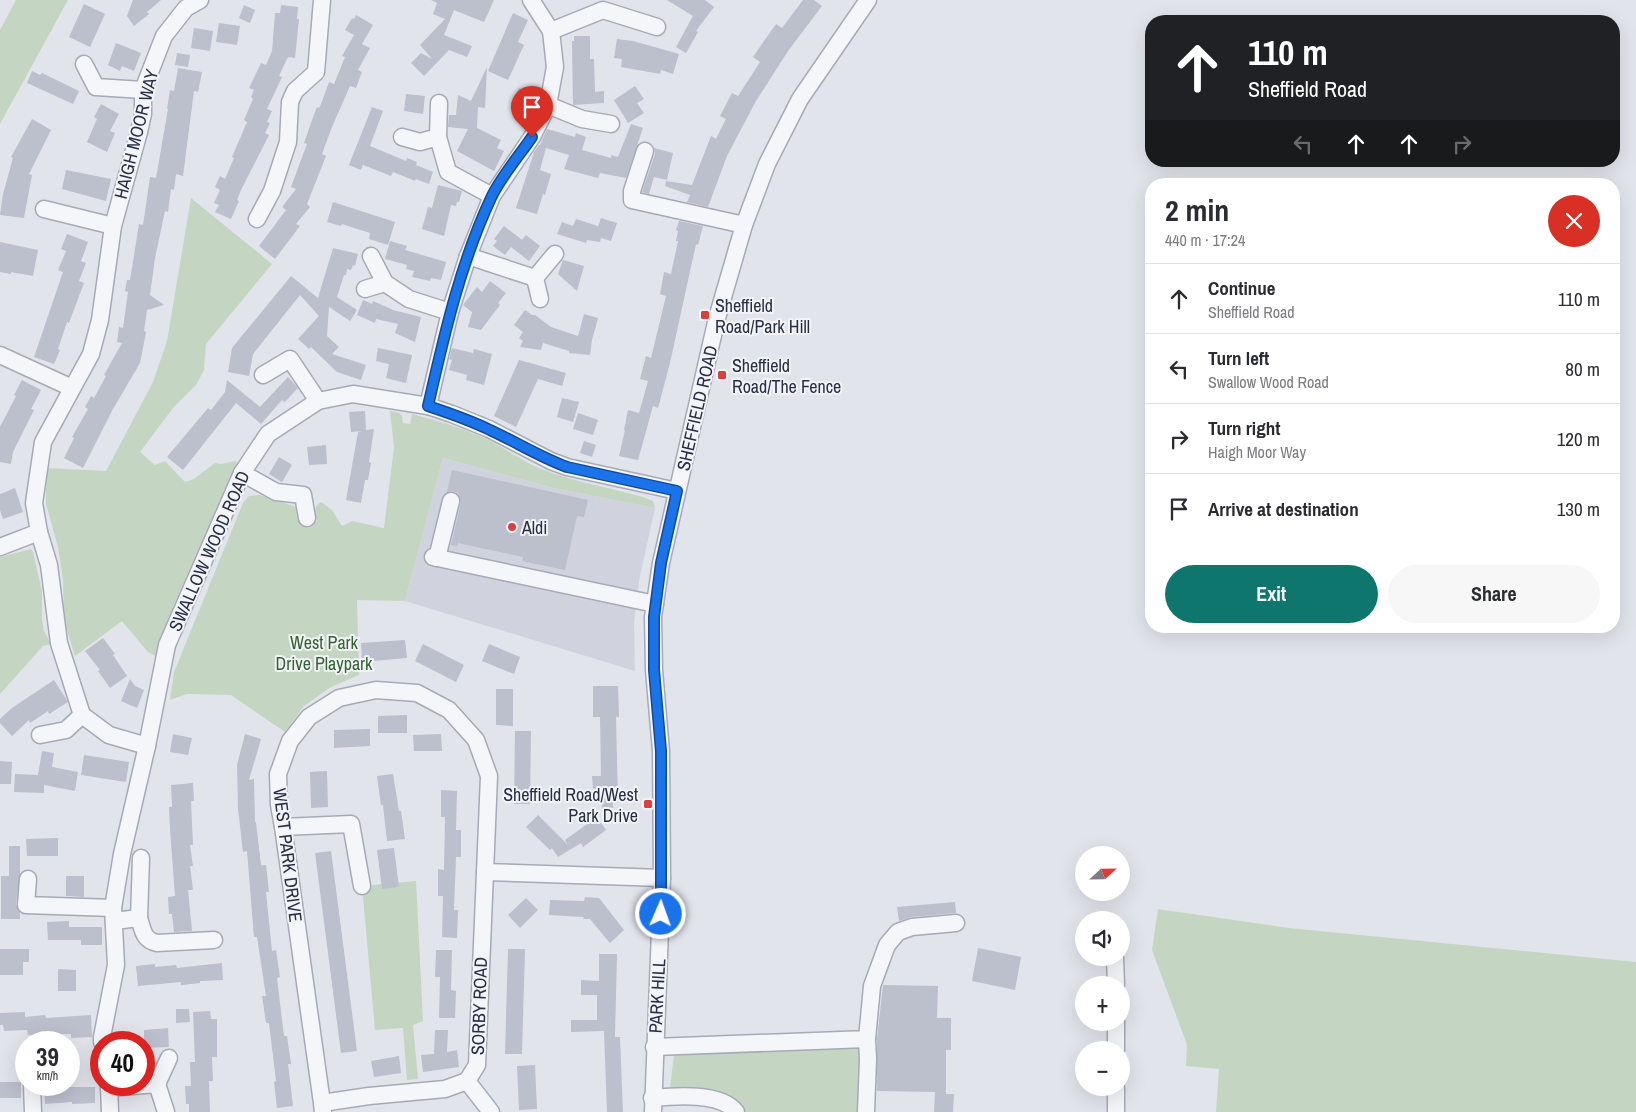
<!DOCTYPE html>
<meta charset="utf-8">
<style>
:root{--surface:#fff;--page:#f7f7f7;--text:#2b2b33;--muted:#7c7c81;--line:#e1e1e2;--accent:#0f766e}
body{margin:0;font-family:"Archivo Narrow",sans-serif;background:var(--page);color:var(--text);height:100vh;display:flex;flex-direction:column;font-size:19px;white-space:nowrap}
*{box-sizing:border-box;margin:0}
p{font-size:16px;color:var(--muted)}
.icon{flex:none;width:28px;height:28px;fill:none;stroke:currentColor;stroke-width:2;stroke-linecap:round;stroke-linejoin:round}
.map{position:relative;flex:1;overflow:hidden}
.side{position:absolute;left:1145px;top:178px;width:475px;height:455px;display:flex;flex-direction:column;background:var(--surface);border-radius:20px;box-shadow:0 5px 20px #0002}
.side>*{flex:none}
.guide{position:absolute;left:1145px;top:15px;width:475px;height:152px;border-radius:20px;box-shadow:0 5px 20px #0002;background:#202124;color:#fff;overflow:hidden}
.needle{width:32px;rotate:68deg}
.buttons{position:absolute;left:1075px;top:846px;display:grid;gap:10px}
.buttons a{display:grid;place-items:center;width:55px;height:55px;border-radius:50%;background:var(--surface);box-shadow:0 5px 20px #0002;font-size:25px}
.speed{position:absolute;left:15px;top:1031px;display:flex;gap:10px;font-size:25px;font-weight:700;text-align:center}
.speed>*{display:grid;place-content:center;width:65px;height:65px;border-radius:50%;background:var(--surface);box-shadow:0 5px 20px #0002;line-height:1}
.speed small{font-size:12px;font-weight:400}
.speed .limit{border:8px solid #d22;background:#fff;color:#111}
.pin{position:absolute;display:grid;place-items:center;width:42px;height:42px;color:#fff;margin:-51px -21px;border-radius:50% 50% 50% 0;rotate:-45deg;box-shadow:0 0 5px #0007}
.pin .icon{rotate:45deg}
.me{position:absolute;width:55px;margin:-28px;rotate:2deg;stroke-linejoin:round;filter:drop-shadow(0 0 4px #0008)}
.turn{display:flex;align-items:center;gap:18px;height:105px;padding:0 20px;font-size:22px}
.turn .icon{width:65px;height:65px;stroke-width:2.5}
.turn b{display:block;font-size:35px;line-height:42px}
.lanes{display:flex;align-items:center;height:48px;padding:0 20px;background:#0003;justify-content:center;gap:25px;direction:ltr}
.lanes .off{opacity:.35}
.round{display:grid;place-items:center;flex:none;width:52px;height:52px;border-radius:26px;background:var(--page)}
.overview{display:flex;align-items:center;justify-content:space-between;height:85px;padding:0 20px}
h1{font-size:30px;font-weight:700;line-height:38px}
.cta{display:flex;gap:10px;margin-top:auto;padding:10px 20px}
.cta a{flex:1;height:58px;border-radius:30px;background:var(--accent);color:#fff;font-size:20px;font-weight:700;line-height:58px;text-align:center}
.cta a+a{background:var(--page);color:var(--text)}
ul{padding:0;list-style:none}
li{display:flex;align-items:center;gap:15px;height:70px;padding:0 20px;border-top:1px solid var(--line)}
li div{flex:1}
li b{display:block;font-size:19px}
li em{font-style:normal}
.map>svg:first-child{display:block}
.built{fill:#d0d3de}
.green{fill:#c4d6c2}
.building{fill:#bcbfcc}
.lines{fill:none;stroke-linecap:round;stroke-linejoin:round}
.minor-casing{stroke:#a6aab7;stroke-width:19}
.minor{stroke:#f5f6f9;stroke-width:16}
.route-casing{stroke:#114b97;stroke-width:12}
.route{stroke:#1a73e8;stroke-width:9}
.poi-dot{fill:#d9403e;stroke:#f2f4f8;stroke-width:2}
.labels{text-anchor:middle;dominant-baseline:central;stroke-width:4;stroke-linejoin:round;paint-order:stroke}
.street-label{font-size:18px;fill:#282e45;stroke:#f2f4f8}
.poi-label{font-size:18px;fill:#282e45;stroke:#f2f4f8;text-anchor:start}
.park-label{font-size:18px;fill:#366234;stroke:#f2f4f8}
</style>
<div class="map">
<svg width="1636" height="1112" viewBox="0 0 1636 1112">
<rect width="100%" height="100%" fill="#e2e4ec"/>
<polygon class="built" points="443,458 553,488 655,508 639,581 634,622 635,671 405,601"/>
<g class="green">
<polygon points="16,0 68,0 0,124 0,30"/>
<polygon points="191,198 272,264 206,344 204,370 196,385 173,408 140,452 155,465 165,461 185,482 194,479 215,463 221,464 236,461 237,465 173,607 172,613 155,656 147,651 122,621 75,656 64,620 63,579 58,547 46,504 46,468 106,471 153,382 167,341"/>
<path d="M 390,411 L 399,413 L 402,416 L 403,423 L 410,424 L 412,414 C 439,421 467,429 492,442 C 508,450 522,461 539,468 C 573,482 608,487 643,497 L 653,501 L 655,508 L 553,488 L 443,458 L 405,601 L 357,600 L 359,675 L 331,687 L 304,706 L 285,732 L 231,695 L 187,694 L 170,700 L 174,672 L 243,503 L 249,496 L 260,495 L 296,507 C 296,522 302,534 317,521 C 315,513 313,507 321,502 L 332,510 L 342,526 L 352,521 L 384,528 L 394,447 Z"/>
<polygon points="31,549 33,552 42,592 42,620 44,631 51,644 43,646 0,694 0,557"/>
<polygon points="416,881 423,1021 413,1025 418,1079 407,1080 403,1028 375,1030 362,886"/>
<polygon points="1158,909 1289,928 1636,962 1636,1112 1216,1112 1219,1069 1186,1066 1187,1045 1152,950"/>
<polygon points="867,1039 866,1112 736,1112 669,1096 675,1046"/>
</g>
<g class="building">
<polygon points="133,0 161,0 147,12 149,14 134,26 127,16"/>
<polygon points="431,0 494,0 484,22 454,10 444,35 472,46 467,57 449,50 424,76 411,63 421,53 432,59 420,45 445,19 433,14 437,3"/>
<polygon points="667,0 705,0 714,7 696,31 698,32 686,53 676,47 693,16"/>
<polygon points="803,0 814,0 822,6 788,51 756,101 727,156 708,207 687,202 690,195 665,186 666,181 692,185 711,136 716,139 726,119 720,116 732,93 738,96 760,62 753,57 764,41 776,24 782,28"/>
<polygon points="84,4 105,14 90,47 69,37"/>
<polygon points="244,5 255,10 250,23 239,18"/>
<polygon points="281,5 298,7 297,19 299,19 295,58 288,57 279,76 282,77 267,109 272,111 267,122 270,123 265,133 269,135 241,190 237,200 239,201 231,219 215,212 219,205 214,203 220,190 215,187 220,176 225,179 234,158 232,157 247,122 244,120 253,99 251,97 254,90 249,88 261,63 266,65 272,51 275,13 280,13"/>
<polygon points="513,13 528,20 518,42 524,45 508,80 488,71"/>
<polygon points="356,15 373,25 362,44 370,48 358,70 362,72 356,88 350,86 332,127 322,154 326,156 307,204 310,207 296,224 300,226 275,259 259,246 286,210 282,207 296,189 291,187 307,144 304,143 312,120 317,107 319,108 321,104 329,82 334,84 345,57 342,56 354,35 345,30 352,18 354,19"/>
<polygon points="219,23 240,26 237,45 216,42"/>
<polygon points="194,28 213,31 210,51 191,48"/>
<polygon points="574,36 590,36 590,59 594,59 595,92 604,91 604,103 573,105 572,41 574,41"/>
<polygon points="617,39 633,41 679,54 673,74 661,70 660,74 621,67 622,59 614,58"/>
<polygon points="116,43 141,53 134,71 122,66 120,71 108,65"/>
<polygon points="177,53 190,55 188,67 175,65"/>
<polygon points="487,67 485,108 478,107 477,128 501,140 497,148 504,151 494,171 457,151 468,129 448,127 449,115 456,115 458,95 471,101"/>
<polygon points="178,68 202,72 198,92 194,91 183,176 176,174 174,190 171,189 168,212 165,211 155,258 150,295 164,305 147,310 144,331 146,332 140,363 113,409 83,468 64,458 74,438 72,437 88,409 85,407 91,396 94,398 106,376 104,375 122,343 117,342 119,327 123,328 128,292 125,291 127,280 130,280 139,224 143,225 150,177 156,178 168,109 167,109 170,90 174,91"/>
<polygon points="32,71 40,75 42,73 79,91 73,104 27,83"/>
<polygon points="635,86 644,99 637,103 644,113 628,123 614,100"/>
<polygon points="519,88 536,97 528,111 524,111 511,104"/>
<polygon points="406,94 425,96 423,114 404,111"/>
<polygon points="101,104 119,114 110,131 115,133 107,152 87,142 97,119 94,117"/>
<polygon points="372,107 383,111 370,146 406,161 407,158 417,162 416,165 433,172 429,184 416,179 415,181 393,172 391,176 363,165 361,170 349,165"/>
<polygon points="32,119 51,130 29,174 32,175 24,218 0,215 3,194 13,158 11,157"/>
<polygon points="631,124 643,128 626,178 600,173 598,178 564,169 569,155 546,148 540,170 551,174 545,195 543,194 537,214 516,208 534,152 539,145 540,145 547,129 575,137 576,133 586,137 582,150 611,158 611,155 618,157"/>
<polygon points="654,148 673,153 667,180 654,177 649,194 642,192 655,154"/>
<polygon points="66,170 111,179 106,201 62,189"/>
<polygon points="438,185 462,191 459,202 457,202 456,206 451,205 444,236 422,229 428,207 432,208"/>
<polygon points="333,202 395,222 388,245 369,239 370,233 342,224 341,226 327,222"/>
<polygon points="601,218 617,223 611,241 601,238 600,242 587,240 586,243 557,234 562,222 573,226 576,219 598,226"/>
<polygon points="679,221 703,226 698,245 696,244 670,363 658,408 653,406 638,460 619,456 625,430 624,430 628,410 639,413 648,381 640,379 646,356 651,358 666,296 660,294 664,272 671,274 678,241 676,241 678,231 676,230"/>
<polygon points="504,226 522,240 526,235 540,246 529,261 511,247 505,255 493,246 497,241 494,239"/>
<polygon points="67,234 88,242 81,261 86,263 79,281 84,283 69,323 67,322 58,349 60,350 54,364 34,357 63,272 58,270 66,251 61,249"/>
<polygon points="390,241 407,246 405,250 446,262 441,280 431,278 430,281 412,277 414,271 406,269 407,265 385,259"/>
<polygon points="0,242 38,250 33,276 11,272 11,274 0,272"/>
<polygon points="333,248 358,254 355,266 353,265 351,270 347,269 346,275 344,275 337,297 357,310 350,321 329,307 327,336 339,347 332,354 366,365 361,380 337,372 311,347 309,349 298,339 319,316 300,295 253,354 249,376 228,372 232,348 291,276 318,298"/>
<polygon points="563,260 584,266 577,291 558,274"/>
<polygon points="490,281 506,293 498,303 500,305 481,330 468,327 472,312 463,305 477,287 482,292"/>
<polygon points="363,300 372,304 373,301 393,310 421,317 415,342 395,333 398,324 376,319 375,323 357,315"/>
<polygon points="525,310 532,315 535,315 551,327 578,336 584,314 598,318 592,340 590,355 569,353 569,351 543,343 541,350 520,347 523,341 519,338 523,332 514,325"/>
<polygon points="378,348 412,355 406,383 386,378 389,364 376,361"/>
<polygon points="452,348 473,353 474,349 492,354 484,385 466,380 467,375 449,370 452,360 449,359"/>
<polygon points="519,360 566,373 562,386 538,379 516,427 494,416"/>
<polygon points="288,377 298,388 285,402 282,400 261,424 236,403 183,470 167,457 208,408 211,410 225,392 227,380 260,407"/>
<polygon points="22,380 41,390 31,409 34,410 13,452 11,464 0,462 0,427 16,396 14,395"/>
<polygon points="562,398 579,402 573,422 557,417"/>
<polygon points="365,411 366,430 374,429 369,462 371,463 368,480 365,480 361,503 346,500 358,432 362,431 351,432 349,412"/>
<polygon points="578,413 598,420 593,435 573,429"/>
<polygon points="584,441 596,445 592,457 580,453"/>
<polygon points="326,445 327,464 309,465 307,447"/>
<polygon points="279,457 292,465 282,482 269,474"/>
<polygon points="452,470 588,500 584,517 577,516 565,570 522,561 523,557 458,543 457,546 451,545 461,503 460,498 458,493 453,491 447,492"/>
<polygon points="15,488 23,512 3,519 0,510 0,494"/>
<polygon points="103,638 115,654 113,655 127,676 110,688 98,671 100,670 85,651"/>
<polygon points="405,640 407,658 362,662 361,643"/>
<polygon points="423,644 464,665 456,682 415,661"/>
<polygon points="489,644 520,657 514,674 482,661"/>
<polygon points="130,679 135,686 144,690 137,708 121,701"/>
<polygon points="54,680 68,702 49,714 48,711 30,723 29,720 12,736 0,723 0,719 12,708"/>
<polygon points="593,686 618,686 619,717 616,717 618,803 613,803 613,808 602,808 601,789 593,789 592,776 601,776 600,717 593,717"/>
<polygon points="496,689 513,689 513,726 496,725"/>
<polygon points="407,715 407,733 378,733 378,716"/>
<polygon points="370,729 370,746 334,748 334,730"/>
<polygon points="515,731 531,731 530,804 514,804"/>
<polygon points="173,734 192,738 188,755 170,752"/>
<polygon points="245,734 261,739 249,780 254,779 255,822 256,822 261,865 266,865 269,892 266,892 272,951 276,950 280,977 277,978 284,1036 287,1036 291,1064 288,1064 293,1106 277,1108 274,1082 276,1081 269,1023 266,1023 262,996 266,996 257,937 254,937 247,851 243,852 238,809 237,765"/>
<polygon points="441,734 442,751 414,751 413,735"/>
<polygon points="42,751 54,753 52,767 78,772 75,791 44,785 44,793 14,792 15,774 38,775"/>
<polygon points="84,755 129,762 126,782 81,775"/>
<polygon points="0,761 12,762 11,784 0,784"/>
<polygon points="327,771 328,807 311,808 310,772"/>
<polygon points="393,774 399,811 401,811 405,839 387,841 383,805 381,805 377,776"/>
<polygon points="193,783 194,801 191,801 193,845 190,845 193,866 190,866 193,890 188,890 192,931 174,932 172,914 169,914 168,897 175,896 170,829 169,807 172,807 171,785"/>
<polygon points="441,790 457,791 456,830 461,830 461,857 456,857 454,910 458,910 457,938 442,937 443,896 438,896 438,869 444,870 445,817 441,817"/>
<polygon points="538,815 568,845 565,840 597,817 606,830 583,847 581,843 558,857 552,848 550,850 526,827"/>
<polygon points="58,838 58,856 27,856 26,839"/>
<polygon points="9,846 20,846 20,873 16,904 20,913 20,919 1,919 1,876 9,876"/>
<polygon points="394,848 399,887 382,889 377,850"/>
<polygon points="331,851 357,1051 341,1053 315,853"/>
<polygon points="66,876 84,876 84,897 66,896"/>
<polygon points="585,897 599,898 624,930 610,943 590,919 583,919 584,917 549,915 550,900 584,901"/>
<polygon points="526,898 538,910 520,928 508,915"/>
<polygon points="955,902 956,913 911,917 899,921 897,907"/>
<polygon points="69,921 69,927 102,927 102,945 81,945 81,940 48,940 47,922"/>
<polygon points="978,948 1021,957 1015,990 972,981"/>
<polygon points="0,949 29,949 29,962 23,962 23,975 0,975"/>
<polygon points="508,949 525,949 522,1054 505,1054"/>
<polygon points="436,950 452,950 451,990 456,991 455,1018 439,1018 440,977 435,977"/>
<polygon points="599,954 617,954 615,1037 620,1037 623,1112 607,1112 604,1031 571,1032 571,1020 597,1020 597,995 581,995 581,980 599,981"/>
<polygon points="222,963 223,980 200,981 200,983 181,985 181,982 138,986 136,966 155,964 155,967 176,965 177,968"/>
<polygon points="58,969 76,970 76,991 58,991"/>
<polygon points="883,985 938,986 937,1018 951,1018 951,1050 946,1050 946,1094 954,1094 953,1112 934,1112 935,1092 877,1091 877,1039"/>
<polygon points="176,1009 189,1009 190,1022 176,1023"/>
<polygon points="210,1011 211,1019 217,1019 217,1057 212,1057 213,1081 209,1081 210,1112 189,1112 189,1104 186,1104 185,1086 191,1086 190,1062 195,1062 193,1012"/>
<polygon points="25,1012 25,1017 45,1015 46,1018 91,1015 92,1037 71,1038 71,1034 28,1035 27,1030 4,1031 3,1025 0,1025 0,1013"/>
<polygon points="168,1028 169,1047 144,1048 144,1030"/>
<polygon points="435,1030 448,1030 447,1052 457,1050 459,1067 423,1072 421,1055 434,1054"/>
<polygon points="399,1056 401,1073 374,1077 371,1061"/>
<polygon points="535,1065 537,1109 519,1110 517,1066"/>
<rect x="0" y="1082" width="21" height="16"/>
<polygon points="67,1085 67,1087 95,1087 95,1103 72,1104 72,1102 45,1104 44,1087"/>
</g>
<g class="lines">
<g class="minor-casing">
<g id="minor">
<polyline points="551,31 603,10 657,27"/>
<polyline points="84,64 96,87 143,90"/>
<polyline points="439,103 438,137 448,172 492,196"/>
<polyline points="548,105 582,119 611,124"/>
<polyline points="402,137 420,142 438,137"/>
<polyline points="645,151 632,191 632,200 744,225"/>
<polyline points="44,209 113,226"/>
<polyline points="257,219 272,191 288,142 290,102 295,91 316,72 322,0"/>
<polyline points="371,256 385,283 409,299 450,312"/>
<polyline points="468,256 535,278 555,254"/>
<polyline points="535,278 540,299"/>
<polyline points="365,289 385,283"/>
<polyline points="0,355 72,388"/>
<polyline points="263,375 290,359 318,401"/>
<polyline points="428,406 450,312 468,256 492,196 532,137 548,105 555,67 551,31 531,0"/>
<polyline points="242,473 276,492 303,495 307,518"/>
<polyline points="0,547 39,532"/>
<polyline points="433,557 655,604"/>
<polyline points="437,558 451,501"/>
<polyline points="40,735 66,730 82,715"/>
<polyline points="147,746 109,735 82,715 59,643 49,565 39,532 34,503 43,442 91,354 100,320 113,226 139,132 143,114 143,90 164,36 186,8 200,0"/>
<polyline points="283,827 351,824 362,886"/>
<polyline points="485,872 662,878"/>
<polyline points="28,879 26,905 113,908"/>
<path d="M 139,918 C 143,930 143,940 157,943 L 214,940"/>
<polyline points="114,921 139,918 141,858"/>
<polyline points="1115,958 1116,985"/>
<polyline points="1116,1022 1116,1050"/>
<polyline points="102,1042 102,1037 116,965 113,908 122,854 147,746 167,645 242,473 268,434 318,401 353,394 428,406 452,414 489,429 551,461 567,467 677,491"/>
<polyline points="654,1047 867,1039 872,986 887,945 898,932 912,927 956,923"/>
<polyline points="467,1081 491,1112"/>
<polyline points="157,1084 169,1058"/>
<polyline points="32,1085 33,1112"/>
<polyline points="109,1085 110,1112"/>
<polyline points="109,1088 157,1084 166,1112"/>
<polyline points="1116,1088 1116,1112"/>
<path d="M 652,1098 C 675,1096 721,1092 736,1112"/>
<polyline points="322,1103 369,1096 445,1089 467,1081 477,1065 489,776 476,740 449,710 417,693 376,690 339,698 309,717 290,741 278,774 279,805 283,827 322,1103 323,1112"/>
<polyline points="653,1112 662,878 661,751 654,670 653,617 661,563 717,318 744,225 767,164 800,99 868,0"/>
<polyline points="866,1112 868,1059 867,1039"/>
</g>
</g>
<use href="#minor" class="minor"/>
</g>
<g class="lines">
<g class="route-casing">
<path id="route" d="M 532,137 C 519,156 500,178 491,198 C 460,264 444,336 428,406 C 449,413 470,420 490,430 C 516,442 540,457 567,467 L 677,491 L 661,563 L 654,617 L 654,670 L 661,751 L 661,914"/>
</g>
<use href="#route" class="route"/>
</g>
<g class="poi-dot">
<rect x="700" y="310" width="10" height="10" rx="2.5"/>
<rect x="717" y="370" width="10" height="10" rx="2.5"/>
<circle cx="512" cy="527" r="5"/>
<rect x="643" y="799" width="10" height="10" rx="2.5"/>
</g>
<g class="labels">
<g class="street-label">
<text transform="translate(136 134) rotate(-76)">HAIGH MOOR WAY</text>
<text transform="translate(697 408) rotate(-77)">SHEFFIELD ROAD</text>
<text transform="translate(209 551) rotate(-66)">SWALLOW WOOD ROAD</text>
<text transform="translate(288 855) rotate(83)">WEST PARK DRIVE</text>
<text transform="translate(657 996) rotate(-87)">PARK HILL</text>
<text transform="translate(479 1006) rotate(-88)">SORBY ROAD</text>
</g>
<g class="poi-label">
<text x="715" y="305">Sheffield<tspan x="715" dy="21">Road/Park Hill</tspan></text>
<text x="732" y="365">Sheffield<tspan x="732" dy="21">Road/The Fence</tspan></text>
<text x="522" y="527">Aldi</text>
<text x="638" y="794" text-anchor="end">Sheffield Road/West<tspan x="638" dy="21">Park Drive</tspan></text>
</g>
<g class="park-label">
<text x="324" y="642">West Park<tspan x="324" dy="21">Drive Playpark</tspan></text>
</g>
</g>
</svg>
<div class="buttons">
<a><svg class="needle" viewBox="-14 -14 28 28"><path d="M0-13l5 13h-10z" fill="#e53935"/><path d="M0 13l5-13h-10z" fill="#7c7c81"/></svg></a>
<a><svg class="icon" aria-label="sound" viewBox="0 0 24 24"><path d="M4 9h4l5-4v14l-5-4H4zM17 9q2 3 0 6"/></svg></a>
<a>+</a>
<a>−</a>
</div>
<div class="speed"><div>39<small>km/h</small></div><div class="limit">40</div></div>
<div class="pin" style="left:532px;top:137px;background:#d93025"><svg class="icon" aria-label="arrive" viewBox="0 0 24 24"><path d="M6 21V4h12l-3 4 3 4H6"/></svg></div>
<svg class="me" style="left:661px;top:914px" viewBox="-20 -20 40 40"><circle r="17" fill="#1a73e8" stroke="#fff" stroke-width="3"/><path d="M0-11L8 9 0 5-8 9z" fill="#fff"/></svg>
<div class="guide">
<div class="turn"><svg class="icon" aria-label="ahead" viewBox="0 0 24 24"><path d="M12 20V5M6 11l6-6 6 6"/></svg><div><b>110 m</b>Sheffield Road</div></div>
<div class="lanes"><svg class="icon off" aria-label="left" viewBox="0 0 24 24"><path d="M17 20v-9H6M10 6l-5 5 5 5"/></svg><svg class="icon" aria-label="ahead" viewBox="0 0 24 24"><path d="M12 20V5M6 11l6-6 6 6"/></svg><svg class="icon" aria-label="ahead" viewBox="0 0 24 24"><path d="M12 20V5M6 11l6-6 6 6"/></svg><svg class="icon off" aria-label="right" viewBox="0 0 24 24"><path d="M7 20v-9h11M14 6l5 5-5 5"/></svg></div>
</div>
<section class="side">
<div class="overview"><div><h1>2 min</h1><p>440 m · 17:24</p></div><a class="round" style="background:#d93025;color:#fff"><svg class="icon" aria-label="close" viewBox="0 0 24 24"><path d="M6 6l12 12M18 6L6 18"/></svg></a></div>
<ul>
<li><svg class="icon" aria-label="ahead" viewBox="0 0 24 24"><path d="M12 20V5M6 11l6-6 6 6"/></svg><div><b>Continue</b><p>Sheffield Road</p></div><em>110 m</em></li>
<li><svg class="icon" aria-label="left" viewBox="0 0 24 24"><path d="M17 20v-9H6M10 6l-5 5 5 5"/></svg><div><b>Turn left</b><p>Swallow Wood Road</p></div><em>80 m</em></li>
<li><svg class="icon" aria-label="right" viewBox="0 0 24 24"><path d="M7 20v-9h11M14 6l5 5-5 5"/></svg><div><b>Turn right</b><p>Haigh Moor Way</p></div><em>120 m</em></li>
<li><svg class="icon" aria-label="arrive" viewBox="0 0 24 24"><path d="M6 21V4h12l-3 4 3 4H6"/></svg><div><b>Arrive at destination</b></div><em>130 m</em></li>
</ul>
<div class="cta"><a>Exit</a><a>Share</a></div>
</section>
</div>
